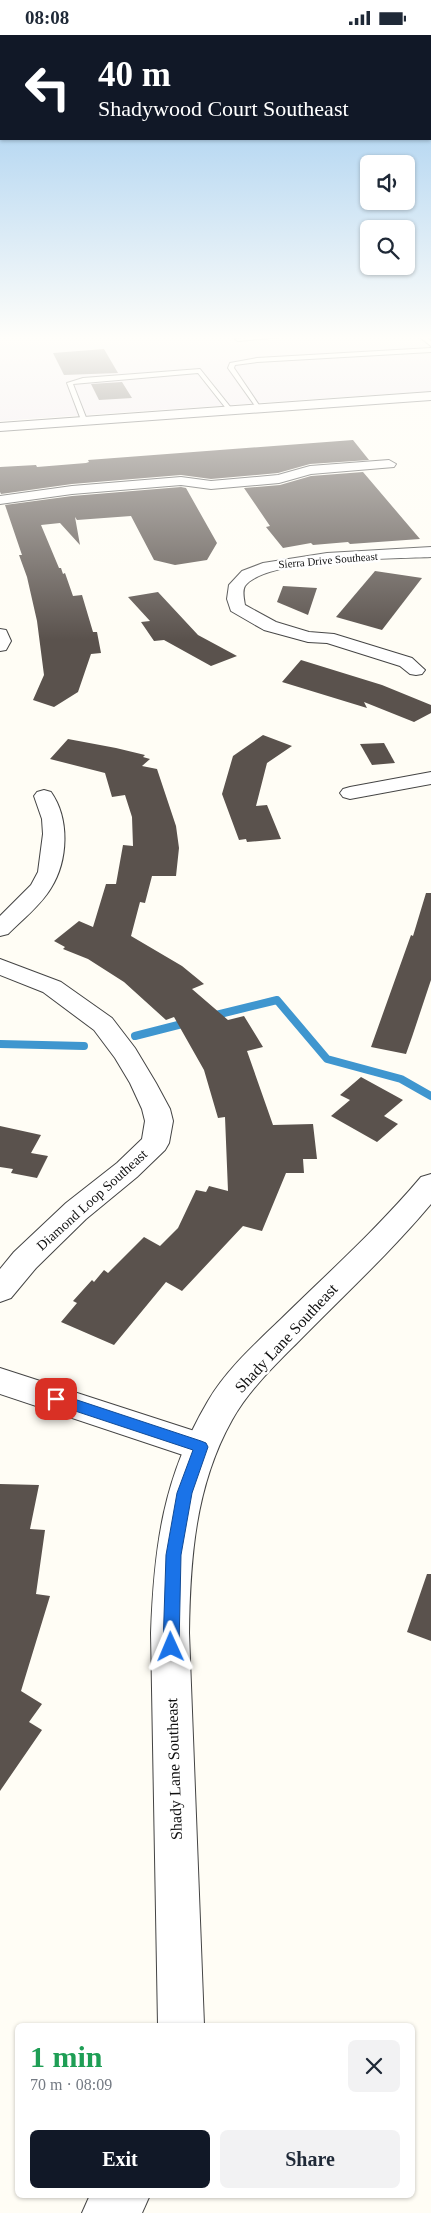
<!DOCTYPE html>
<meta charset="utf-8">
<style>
:root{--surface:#fff;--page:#f2f2f3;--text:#1f2937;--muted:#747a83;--accent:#111827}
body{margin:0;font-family:Georgia,serif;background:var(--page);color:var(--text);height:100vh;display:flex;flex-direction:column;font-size:19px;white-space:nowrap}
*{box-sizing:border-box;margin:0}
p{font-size:16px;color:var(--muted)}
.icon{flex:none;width:28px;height:28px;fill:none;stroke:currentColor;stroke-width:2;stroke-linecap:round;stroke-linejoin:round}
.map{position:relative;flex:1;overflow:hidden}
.drawer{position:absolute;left:15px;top:1988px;width:400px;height:175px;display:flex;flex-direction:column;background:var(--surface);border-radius:8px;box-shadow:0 1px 4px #0004}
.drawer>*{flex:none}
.banner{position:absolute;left:0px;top:0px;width:431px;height:105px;box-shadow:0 1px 4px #0004;background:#111827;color:#fff;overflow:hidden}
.buttons{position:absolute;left:360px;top:120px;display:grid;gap:10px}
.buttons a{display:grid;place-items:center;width:55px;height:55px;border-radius:8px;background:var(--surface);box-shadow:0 1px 4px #0004;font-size:25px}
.pin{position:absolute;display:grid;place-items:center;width:42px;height:42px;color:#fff;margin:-21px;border-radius:10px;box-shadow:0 2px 8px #0006}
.me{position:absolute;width:55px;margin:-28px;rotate:359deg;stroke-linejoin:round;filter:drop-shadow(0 0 4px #0008)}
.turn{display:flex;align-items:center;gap:18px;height:105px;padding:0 15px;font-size:22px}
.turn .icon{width:65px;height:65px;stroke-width:2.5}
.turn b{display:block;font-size:35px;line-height:42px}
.round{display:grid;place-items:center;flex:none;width:52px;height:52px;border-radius:8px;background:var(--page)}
.overview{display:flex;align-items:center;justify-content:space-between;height:85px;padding:0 15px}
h1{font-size:30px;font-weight:700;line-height:38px;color:#1e9e55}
.action{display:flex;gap:10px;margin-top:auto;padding:10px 15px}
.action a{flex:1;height:58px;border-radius:8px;background:var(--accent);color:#fff;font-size:20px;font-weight:700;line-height:58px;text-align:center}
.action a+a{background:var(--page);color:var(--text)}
.status{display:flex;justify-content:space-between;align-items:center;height:35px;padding:0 25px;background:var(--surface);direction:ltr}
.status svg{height:14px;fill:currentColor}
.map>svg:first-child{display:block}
.industrial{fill:#eee6ef}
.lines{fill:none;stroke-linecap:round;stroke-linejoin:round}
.stream{stroke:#3f96cf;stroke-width:8}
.building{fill:#5a524d}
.service-casing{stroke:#444;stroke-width:2}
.minor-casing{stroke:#444;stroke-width:2}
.tertiary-casing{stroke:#444;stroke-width:2}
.service{fill:#fff;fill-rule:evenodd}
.minor{fill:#fff;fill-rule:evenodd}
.tertiary{fill:#fff;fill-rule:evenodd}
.route{fill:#1a73e8;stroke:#114b97}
.labels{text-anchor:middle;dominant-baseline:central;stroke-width:5;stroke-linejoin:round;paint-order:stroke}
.far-street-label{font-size:11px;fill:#111;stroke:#fff}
.street-label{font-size:14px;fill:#111;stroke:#fff}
.near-street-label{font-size:16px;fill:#111;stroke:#fff}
</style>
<div class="status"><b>08:08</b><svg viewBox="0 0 49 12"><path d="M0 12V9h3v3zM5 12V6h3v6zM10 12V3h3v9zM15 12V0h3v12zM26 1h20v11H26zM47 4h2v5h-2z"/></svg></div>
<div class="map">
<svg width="431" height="2178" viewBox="0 0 431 2178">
<rect width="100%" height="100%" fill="#fffdf5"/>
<polygon class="industrial" points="0,301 431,301 431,356 0,386"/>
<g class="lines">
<g class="stream">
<polyline points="212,981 277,965 327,1024 401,1044 431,1061"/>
<polyline points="135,1001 186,988"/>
<polyline points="0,1009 84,1011"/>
</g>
</g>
<g class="building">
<polygon points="104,314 118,338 64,340 53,318"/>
<polygon points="122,347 132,363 99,365 91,349"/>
<polygon points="353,405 369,425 310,429 278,438 211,444 181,440 72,449 1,459 0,457 0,432 36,430 37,432 86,428 89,427 88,425"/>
<polygon points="363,437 420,504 350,509 348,507 313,510 311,508 283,513 266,492 270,491 244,453 280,450 311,441"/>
<polygon points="181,452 186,453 217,508 207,525 175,530 154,525 131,481 77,485 75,482 80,510 60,488 41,490 59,533 61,533 63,539 65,538 73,561 82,560 93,597 97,597 101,618 91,619 78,657 54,672 33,665 44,640 37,586 27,542 19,520 22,520 5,470 72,461"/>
<polygon points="375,536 422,543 382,595 336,582"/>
<polygon points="283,551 317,553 308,580 277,567"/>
<polygon points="158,557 198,600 237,621 211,631 164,605 154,606 141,587 150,586 128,562"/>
<polygon points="301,625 382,650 431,670 431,678 414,687 364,667 367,673 282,647"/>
<polygon points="263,700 292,711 267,728 256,771 267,770 281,804 247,807 246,804 239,805 222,759 233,721"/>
<polygon points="68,704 116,713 145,720 143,722 150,724 142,731 157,734 176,791 179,813 176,841 152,841 145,868 140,867 131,901 182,931 204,949 192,954 228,985 244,981 263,1012 247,1016 273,1090 313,1089 317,1124 303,1124 304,1138 286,1138 262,1196 243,1191 182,1256 166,1247 114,1310 61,1287 77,1268 73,1266 92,1245 94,1247 104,1235 108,1238 144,1202 160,1211 178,1193 196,1155 206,1157 209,1151 228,1156 225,1082 218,1083 204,1035 174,982 166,985 124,947 88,924 63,914 65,912 54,906 79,886 93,892 106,849 116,849 123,810 133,811 132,782 125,760 112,762 105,738 50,724"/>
<polygon points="384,708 395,728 372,730 360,709"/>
<polygon points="426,858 431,858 431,945 412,1002 406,1019 371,1012 411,900 413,901"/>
<polygon points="361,1042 403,1065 384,1081 398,1089 377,1107 331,1081 350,1065 340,1060"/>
<polygon points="0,1091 41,1100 31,1118 48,1121 37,1143 11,1138 13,1134 0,1132"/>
<polygon points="0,1449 39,1450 30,1494 45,1495 36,1559 50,1561 21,1656 42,1669 29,1687 42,1695 0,1756"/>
<polygon points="427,1539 431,1539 431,1606 407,1597"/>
</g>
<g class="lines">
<g class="service-casing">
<g id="service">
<polygon points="268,301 293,301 238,306 235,304"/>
<polygon points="418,301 424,301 431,306 431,311"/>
<polygon points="431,313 431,317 257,327 235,330 234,333 261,373 258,375 228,333 230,328 257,323"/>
<polygon points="200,334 232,374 232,376 228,376 198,338 73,349 87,385 84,387 81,385 67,348 83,343"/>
</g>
</g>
<g class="minor-casing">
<g id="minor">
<polygon points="389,425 396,429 394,432 311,439 279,448 211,454 181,450 72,459 0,469 0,461 72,451 181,442 211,446 278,440 310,431"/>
<path d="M 431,512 L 431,522 C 395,524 265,523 245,551 C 242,556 244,564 245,570 L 276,587 L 309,597 L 334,599 L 412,623 L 425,635 L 422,639 L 416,640 L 410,639 L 400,631 L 327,608 L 308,607 L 264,595 L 231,576 L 227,564 L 229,550 L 242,536 L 263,528 L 327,518 Z"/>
<polygon points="0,594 6,595 11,606 6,615 0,616"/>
<polygon points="431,737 431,749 350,764 343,762 340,758 343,754 350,752"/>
<path d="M 44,755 L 51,757 C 70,784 68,826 51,853 C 41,870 22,885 8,899 L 0,901 L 0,881 L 31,850 L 38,837 L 43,799 L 42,784 L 34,761 L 37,757 Z"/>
<polygon points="0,924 61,947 112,983 135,1013 156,1048 170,1074 173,1086 169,1108 165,1115 137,1142 86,1184 36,1233 11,1263 0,1267 0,1234 14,1217 66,1168 117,1128 142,1104 145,1086 142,1074 130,1048 115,1023 94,995 43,957 0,940"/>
<polygon points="0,1333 213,1402 218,1412 213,1422 201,1426 0,1359"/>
</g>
</g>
<g class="tertiary-casing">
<g id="tertiary">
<polygon points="431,357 431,365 0,396 0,388"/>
<path d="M 431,1139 L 431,1169 C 390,1218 342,1262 297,1308 C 274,1331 248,1356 232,1385 C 195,1451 190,1525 189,1598 L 204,1990 L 158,1990 L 151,1598 C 154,1512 163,1442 208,1366 C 226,1335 255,1309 281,1284 C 328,1238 378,1193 421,1142 Z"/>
<polygon points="90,2160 150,2160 142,2178 82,2178"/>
</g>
</g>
<use href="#service" class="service"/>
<use href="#minor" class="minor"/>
<use href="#tertiary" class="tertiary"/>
</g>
<linearGradient id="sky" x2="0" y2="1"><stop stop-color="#95c6ee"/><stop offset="0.5" stop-color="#fffefa"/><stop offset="1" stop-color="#fffefa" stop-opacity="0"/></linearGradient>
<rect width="431" height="605" fill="url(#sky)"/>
<polygon class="route" points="56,1358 201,1406 206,1408 208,1412 192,1458 181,1520 179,1612 176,1617 171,1619 165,1617 163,1612 166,1520 177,1458 193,1415 51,1368 49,1364 51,1360"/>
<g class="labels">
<g class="far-street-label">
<text transform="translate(328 525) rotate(-5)">Sierra Drive Southeast</text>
</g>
<g class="street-label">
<text transform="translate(92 1165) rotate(-42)">Diamond Loop Southeast</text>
</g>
<g class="near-street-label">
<text transform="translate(286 1303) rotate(-47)">Shady Lane Southeast</text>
<text transform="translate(174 1734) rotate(-92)">Shady Lane Southeast</text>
</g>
</g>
</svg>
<div class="buttons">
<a><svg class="icon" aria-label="sound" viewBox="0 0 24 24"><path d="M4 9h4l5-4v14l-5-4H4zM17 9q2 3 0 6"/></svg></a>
<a><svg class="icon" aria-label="search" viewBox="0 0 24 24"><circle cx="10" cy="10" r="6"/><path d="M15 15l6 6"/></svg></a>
</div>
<div class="pin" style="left:56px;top:1364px;background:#d93025"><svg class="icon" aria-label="arrive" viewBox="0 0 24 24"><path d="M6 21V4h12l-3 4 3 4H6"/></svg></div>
<svg class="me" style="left:171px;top:1612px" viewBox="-20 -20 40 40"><path d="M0-17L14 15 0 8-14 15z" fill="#1a73e8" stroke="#fff" stroke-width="4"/></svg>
<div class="banner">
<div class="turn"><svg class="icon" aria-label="left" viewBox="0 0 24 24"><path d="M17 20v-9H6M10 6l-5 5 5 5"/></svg><div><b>40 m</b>Shadywood Court Southeast</div></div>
</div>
<section class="drawer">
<div class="overview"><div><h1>1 min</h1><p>70 m · 08:09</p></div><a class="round"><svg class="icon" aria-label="close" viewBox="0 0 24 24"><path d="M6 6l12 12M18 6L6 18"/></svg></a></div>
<div class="action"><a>Exit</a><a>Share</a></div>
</section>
</div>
